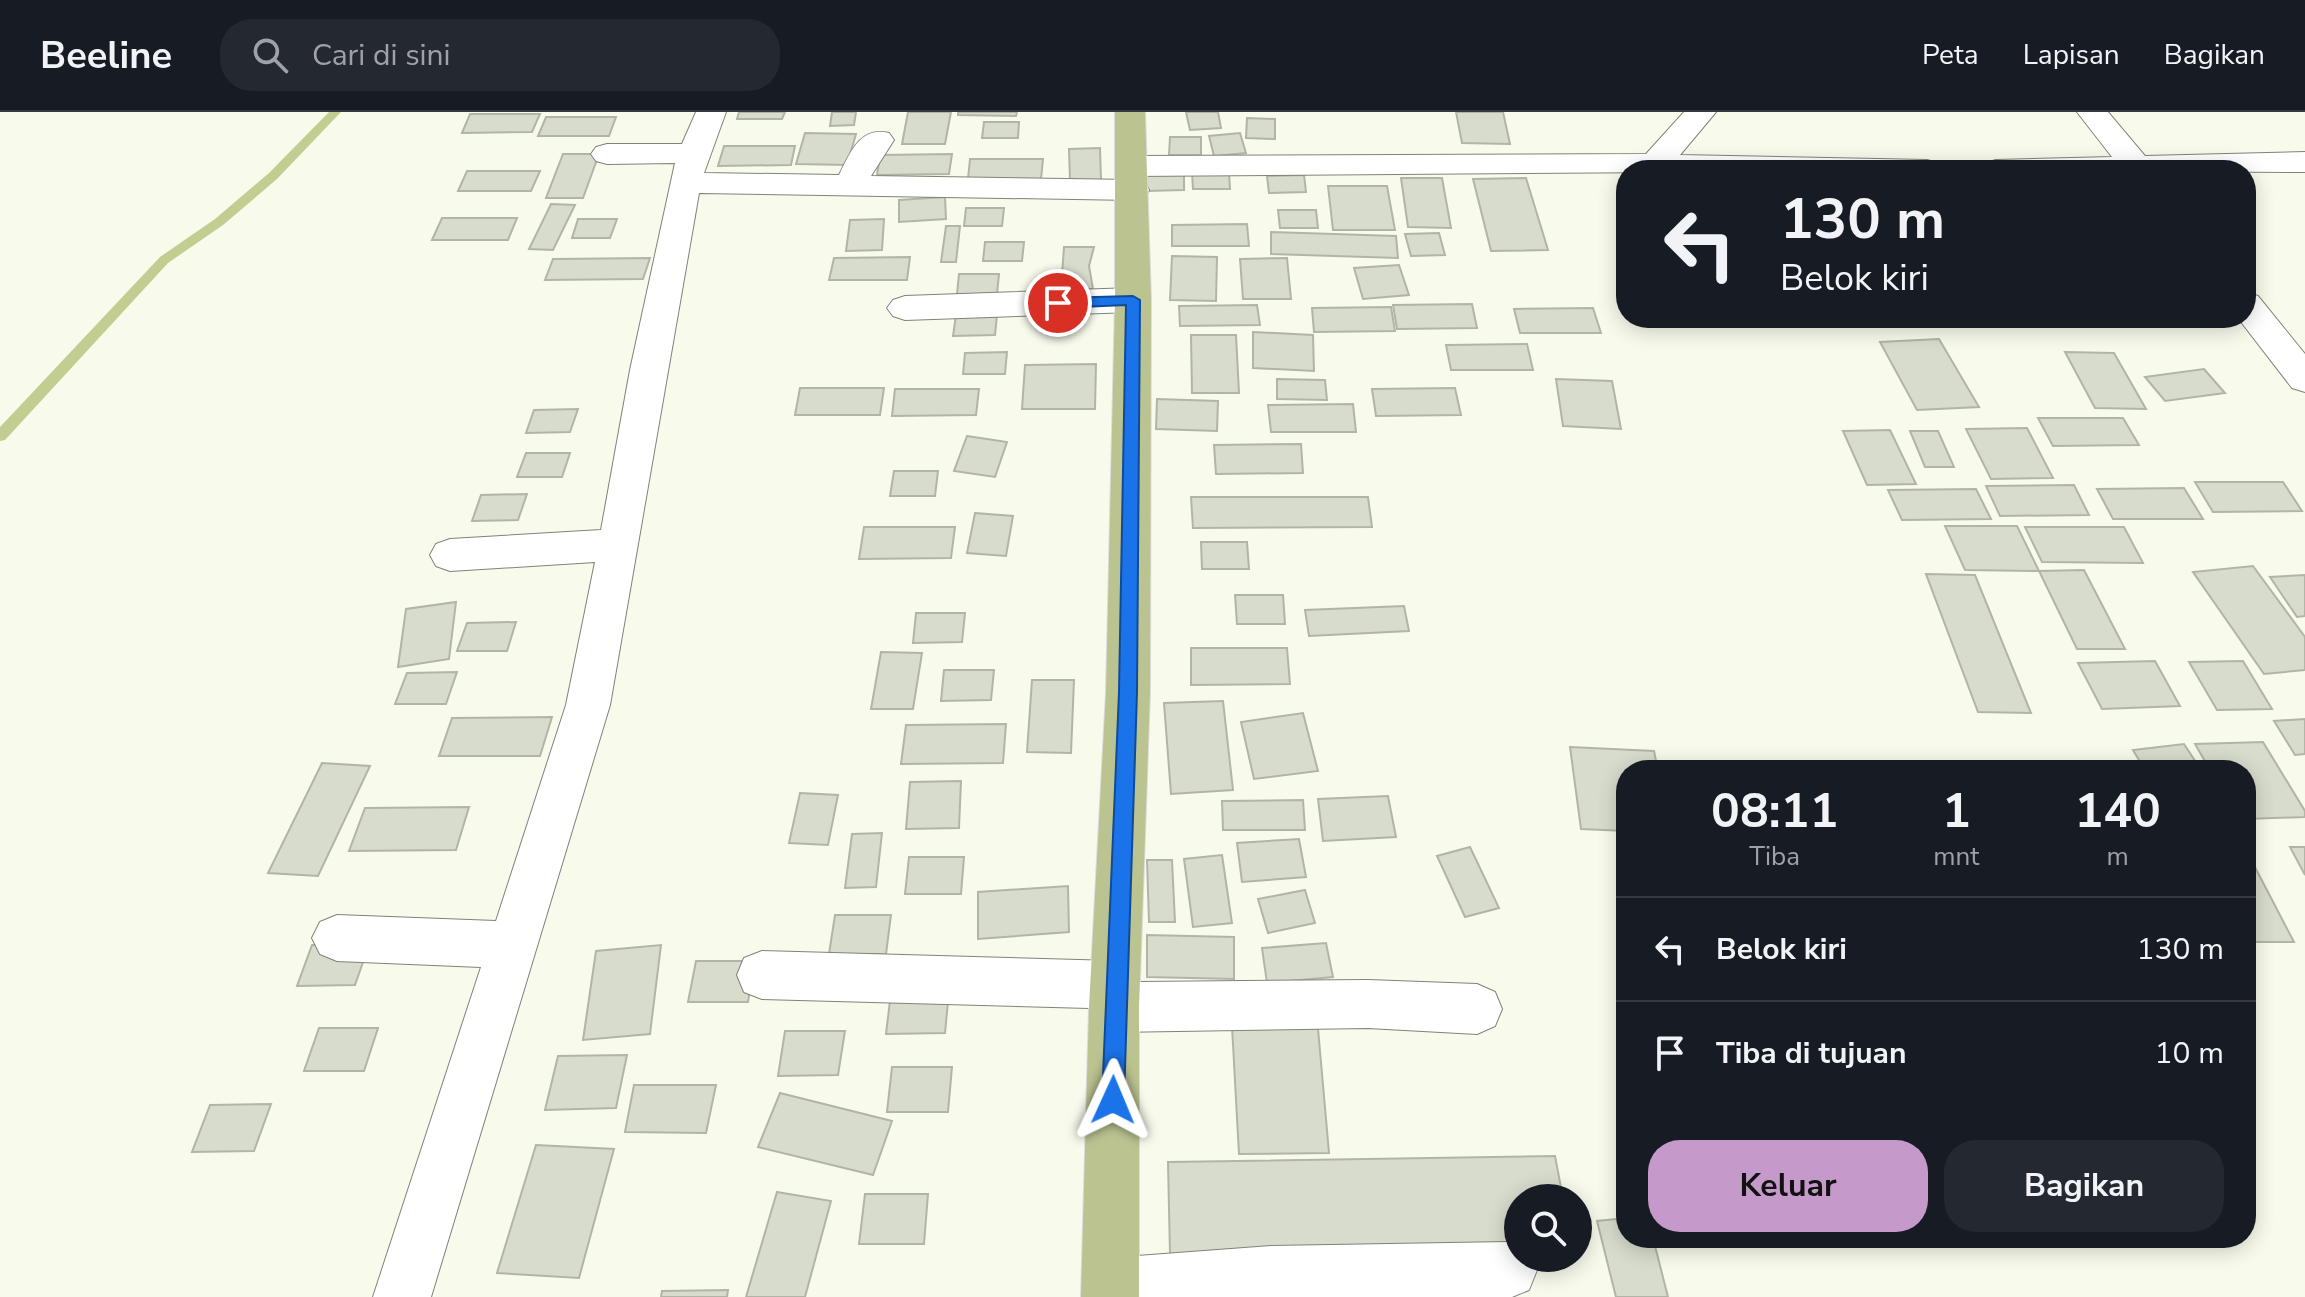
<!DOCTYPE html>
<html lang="id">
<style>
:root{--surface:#171b24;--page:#242831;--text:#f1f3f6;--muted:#9ea1a6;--line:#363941;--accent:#c599c9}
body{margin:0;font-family:"Nunito Sans",sans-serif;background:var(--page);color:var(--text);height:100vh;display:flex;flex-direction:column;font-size:30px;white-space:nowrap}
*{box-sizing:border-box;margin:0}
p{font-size:26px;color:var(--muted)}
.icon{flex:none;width:44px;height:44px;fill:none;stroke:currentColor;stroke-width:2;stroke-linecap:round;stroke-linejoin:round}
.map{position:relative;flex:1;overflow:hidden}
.details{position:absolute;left:1616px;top:648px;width:640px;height:488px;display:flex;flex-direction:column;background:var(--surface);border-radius:32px;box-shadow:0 4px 20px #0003}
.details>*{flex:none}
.guide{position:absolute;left:1616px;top:48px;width:640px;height:168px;border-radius:32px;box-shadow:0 4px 20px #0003;background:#171b24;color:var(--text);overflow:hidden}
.tools{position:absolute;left:1504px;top:1072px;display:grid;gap:16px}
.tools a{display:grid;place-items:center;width:88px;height:88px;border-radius:50%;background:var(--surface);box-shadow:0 4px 20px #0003;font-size:40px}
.pin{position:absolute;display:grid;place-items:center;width:68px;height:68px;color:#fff;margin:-34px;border:4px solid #fff;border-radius:50%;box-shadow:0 2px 8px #0007}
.me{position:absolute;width:88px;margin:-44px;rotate:1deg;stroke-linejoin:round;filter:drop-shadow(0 0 6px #0008)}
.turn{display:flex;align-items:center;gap:28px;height:168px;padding:0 32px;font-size:36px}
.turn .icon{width:104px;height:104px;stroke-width:2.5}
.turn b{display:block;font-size:56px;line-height:68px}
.eta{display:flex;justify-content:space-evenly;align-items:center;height:136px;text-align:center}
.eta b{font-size:48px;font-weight:700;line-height:56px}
.primary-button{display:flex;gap:16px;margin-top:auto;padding:16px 32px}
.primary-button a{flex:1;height:92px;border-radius:32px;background:var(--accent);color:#111;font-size:32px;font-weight:700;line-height:92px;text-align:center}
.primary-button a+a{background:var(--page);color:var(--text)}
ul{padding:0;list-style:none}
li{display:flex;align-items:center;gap:24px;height:104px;padding:0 32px;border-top:2px solid var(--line)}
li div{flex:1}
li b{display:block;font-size:30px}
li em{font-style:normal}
header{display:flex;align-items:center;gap:48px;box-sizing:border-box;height:112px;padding:0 40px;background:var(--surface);border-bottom:2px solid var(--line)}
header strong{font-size:38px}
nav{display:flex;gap:44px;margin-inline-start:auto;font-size:28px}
.search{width:560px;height:72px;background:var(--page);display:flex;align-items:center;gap:20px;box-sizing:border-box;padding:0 28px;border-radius:32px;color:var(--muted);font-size:30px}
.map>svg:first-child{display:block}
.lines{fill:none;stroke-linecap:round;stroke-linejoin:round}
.stream{fill:#c1cd91;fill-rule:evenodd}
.building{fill:#d8dccd;stroke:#b1b5a7;stroke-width:2}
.minor-casing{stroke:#808376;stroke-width:2}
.major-casing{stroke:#dcdcdb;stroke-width:2}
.minor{fill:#fff;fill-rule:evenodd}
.major{fill:#bbc391;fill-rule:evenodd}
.route{fill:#1a73e8;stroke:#114b97;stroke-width:2}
</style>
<header>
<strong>Beeline</strong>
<div class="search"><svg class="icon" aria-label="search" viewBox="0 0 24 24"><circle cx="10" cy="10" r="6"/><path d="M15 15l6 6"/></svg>Cari di sini</div>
<nav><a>Peta</a><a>Lapisan</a><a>Bagikan</a></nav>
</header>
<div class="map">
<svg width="2305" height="1185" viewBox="0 0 2305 1185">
<rect width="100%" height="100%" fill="#f8fbec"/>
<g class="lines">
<polygon class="stream" points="329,0 341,0 277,67 223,113 168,151 5,328 0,329 0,315 160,145 215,107 269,61"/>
</g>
<g class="building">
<polygon points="739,0 785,0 782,7 737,7"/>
<polygon points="832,0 856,0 854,13 830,14"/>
<polygon points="908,0 951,0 945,32 902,32"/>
<polygon points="958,0 1017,0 1016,4 958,3"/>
<polygon points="1186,0 1218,0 1221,16 1190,18"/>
<polygon points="1456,0 1503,0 1510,32 1462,31"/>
<polygon points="470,2 540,2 532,20 462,21"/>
<polygon points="546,5 616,5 609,24 538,24"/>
<polygon points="1247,6 1275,7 1275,27 1246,26"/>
<polygon points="984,10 1019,10 1018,26 982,26"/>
<polygon points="805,21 856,22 847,53 796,52"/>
<polygon points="1240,21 1246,41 1214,44 1209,24"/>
<polygon points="1170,25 1201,25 1201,43 1169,43"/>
<polygon points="724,34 795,34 791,53 718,54"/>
<polygon points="1100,36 1101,68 1070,69 1069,37"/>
<polygon points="563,42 599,42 583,86 546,86"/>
<polygon points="952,42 949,62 877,63 880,43"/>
<polygon points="970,47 1043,47 1041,67 968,67"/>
<polygon points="467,59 540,59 531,79 458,79"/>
<polygon points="1192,60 1229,60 1230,77 1193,77"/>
<polygon points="1184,61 1184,78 1147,79 1147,62"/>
<polygon points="1304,63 1306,80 1269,81 1267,64"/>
<polygon points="1401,66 1442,66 1451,116 1408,115"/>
<polygon points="1526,66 1548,138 1491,139 1473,67"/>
<polygon points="1328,74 1387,74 1395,118 1333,118"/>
<polygon points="945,85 946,107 899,110 899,88"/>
<polygon points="551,92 575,93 553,138 529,137"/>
<polygon points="966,96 1004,96 1002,114 964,114"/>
<polygon points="1278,98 1316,98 1318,116 1280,116"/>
<polygon points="442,106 517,106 508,128 432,128"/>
<polygon points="578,107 617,107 610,126 572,126"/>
<polygon points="884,107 882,138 846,139 850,108"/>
<polygon points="1247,112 1249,134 1172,134 1172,113"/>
<polygon points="946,114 960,114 956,150 941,150"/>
<polygon points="1271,120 1396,124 1398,146 1271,142"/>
<polygon points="1439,121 1445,143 1411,144 1405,122"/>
<polygon points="985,130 1024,130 1022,149 983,149"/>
<polygon points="1064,135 1094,135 1089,154 1093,177 1061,177"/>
<polygon points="1172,144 1217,145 1216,189 1170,188"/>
<polygon points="910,145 907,168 829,168 834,146"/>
<polygon points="650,146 643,167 545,168 553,147"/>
<polygon points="1287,146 1291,187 1243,187 1240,147"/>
<polygon points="1399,153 1409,183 1363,187 1354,156"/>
<polygon points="959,162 999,162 997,182 957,182"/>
<polygon points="1472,192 1477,216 1397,217 1393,193"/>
<polygon points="1257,193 1260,213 1180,214 1179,194"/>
<polygon points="1391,195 1395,219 1314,220 1312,196"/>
<polygon points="1593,196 1601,221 1520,221 1514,197"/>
<polygon points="956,203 997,203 995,223 953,224"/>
<polygon points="1253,220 1313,223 1314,259 1253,256"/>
<polygon points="1191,223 1236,223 1239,281 1192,281"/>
<polygon points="1939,227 1979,295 1917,298 1880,230"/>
<polygon points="1527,232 1533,258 1451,258 1446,233"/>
<polygon points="1007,240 1005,262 963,262 965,241"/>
<polygon points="2065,240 2114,241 2146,297 2095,296"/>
<polygon points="1096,252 1095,297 1022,297 1025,253"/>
<polygon points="2204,257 2225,281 2165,289 2145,265"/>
<polygon points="1277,267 1325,268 1327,288 1277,287"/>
<polygon points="1556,267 1612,269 1621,317 1563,314"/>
<polygon points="800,276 884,276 880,303 795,303"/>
<polygon points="1455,276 1461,303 1376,304 1372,277"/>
<polygon points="895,277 979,277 976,303 892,304"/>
<polygon points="1157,287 1218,289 1217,319 1156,317"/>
<polygon points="1353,292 1356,320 1271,320 1268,293"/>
<polygon points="578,297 570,320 526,321 534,298"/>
<polygon points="2038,306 2123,306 2139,333 2053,334"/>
<polygon points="2027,316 2053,366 1991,367 1966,317"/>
<polygon points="1890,318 1916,372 1867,373 1843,319"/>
<polygon points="1910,319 1938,319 1954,355 1925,355"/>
<polygon points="967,324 1007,330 995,365 954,359"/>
<polygon points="1301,332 1303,361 1216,362 1214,333"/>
<polygon points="526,341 570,341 562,365 517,365"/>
<polygon points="894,359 938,359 935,384 890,384"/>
<polygon points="2195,370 2283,370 2302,399 2213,400"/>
<polygon points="2074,373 2089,403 2000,404 1986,374"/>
<polygon points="2184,376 2203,407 2113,407 2097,377"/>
<polygon points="1976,377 1991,407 1902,408 1888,378"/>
<polygon points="527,382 518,408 472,409 481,383"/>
<polygon points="1191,385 1368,385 1372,415 1193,416"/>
<polygon points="975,401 1013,404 1006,444 967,441"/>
<polygon points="1945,414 2017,414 2039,459 1965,458"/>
<polygon points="864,415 955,415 951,446 859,447"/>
<polygon points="2025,415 2124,415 2143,451 2042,450"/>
<polygon points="1201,430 1247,430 1249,457 1202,457"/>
<polygon points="2253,454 2305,525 2305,558 2264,562 2193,460"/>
<polygon points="2084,458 2125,537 2077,537 2039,459"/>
<polygon points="1926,462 1975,463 2031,601 1978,600"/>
<polygon points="2305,463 2305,504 2297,505 2270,465"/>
<polygon points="1235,483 1283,483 1285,512 1237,512"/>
<polygon points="456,490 449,547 398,555 406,497"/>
<polygon points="1404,494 1409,519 1309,524 1305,498"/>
<polygon points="916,501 965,501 962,530 913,531"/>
<polygon points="516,510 507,539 457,539 467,511"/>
<polygon points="1191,536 1287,536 1290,572 1191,573"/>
<polygon points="881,540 922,541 913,597 871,597"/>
<polygon points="2155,549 2180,594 2102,597 2078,551"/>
<polygon points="2243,549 2272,597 2217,598 2189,550"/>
<polygon points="944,558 994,558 991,588 941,589"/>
<polygon points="457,560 446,592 395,592 407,561"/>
<polygon points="1032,568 1074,568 1071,641 1027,640"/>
<polygon points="1223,589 1233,678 1171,682 1164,591"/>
<polygon points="1303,601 1318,659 1254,667 1241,610"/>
<polygon points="552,605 540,644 439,644 452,606"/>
<polygon points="2305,607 2305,642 2295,643 2274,609"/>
<polygon points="1006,612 1003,651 901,652 906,613"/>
<polygon points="2263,630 2305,699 2305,705 2246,707 2246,658 2210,658 2195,632"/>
<polygon points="2184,632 2201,658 2145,658 2133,638"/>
<polygon points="1570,635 1654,639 1658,658 1626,658 1626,719 1581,717"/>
<polygon points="322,651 370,654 318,764 268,761"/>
<polygon points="961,669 959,716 906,717 910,670"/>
<polygon points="800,681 838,683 828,733 789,731"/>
<polygon points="1388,684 1396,725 1323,729 1318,687"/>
<polygon points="1303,688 1305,718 1223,718 1222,689"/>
<polygon points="469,695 456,738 349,739 365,696"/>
<polygon points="882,721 876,775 845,776 852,722"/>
<polygon points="1299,727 1306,765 1242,770 1237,731"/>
<polygon points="1470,735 1499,796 1465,805 1437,744"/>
<polygon points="2290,735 2305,735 2305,763"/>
<polygon points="2246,738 2294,830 2246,830"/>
<polygon points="1222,743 1232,811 1193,815 1184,747"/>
<polygon points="909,745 964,745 961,782 905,782"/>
<polygon points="1147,748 1172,748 1175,810 1149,810"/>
<polygon points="1068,774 1069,820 978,827 978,780"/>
<polygon points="1305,778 1315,811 1268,821 1258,787"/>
<polygon points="835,803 891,803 886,842 829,842"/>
<polygon points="1147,823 1234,825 1234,867 1147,865"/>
<polygon points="1326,831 1333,865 1267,871 1262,836"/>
<polygon points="312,833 369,833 355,873 297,874"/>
<polygon points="661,833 650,922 583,928 596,839"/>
<polygon points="696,849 755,849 748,890 688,890"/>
<polygon points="949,879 945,921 886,922 891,880"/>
<polygon points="1316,894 1329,1041 1239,1042 1231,896"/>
<polygon points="319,916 378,916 364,959 304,959"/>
<polygon points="785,919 845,919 838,963 778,964"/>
<polygon points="627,943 616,996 545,998 558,944"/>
<polygon points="892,955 952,955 948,1000 887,1000"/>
<polygon points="634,973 716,973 706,1021 625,1020"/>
<polygon points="780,981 892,1009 873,1063 758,1035"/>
<polygon points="271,992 254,1039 192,1040 210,993"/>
<polygon points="536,1033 614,1037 579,1166 497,1161"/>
<polygon points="1555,1044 1563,1086 1518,1086 1518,1136 1170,1142 1168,1050"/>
<polygon points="777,1080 831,1089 805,1185 746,1185"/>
<polygon points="865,1082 928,1082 924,1132 859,1132"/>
<polygon points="1626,1106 1626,1126 1653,1126 1668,1185 1616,1185 1597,1109"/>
<polygon points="728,1178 727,1185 661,1185 662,1179"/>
</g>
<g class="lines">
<g class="minor-casing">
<g id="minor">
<path d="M 696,0 L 726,0 L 704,61 L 839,63 C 850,41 860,14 889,21 L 894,28 L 871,64 L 1133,68 L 1145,71 L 1149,78 L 1145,85 L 1133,88 L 699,81 L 610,593 L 431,1185 L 373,1185 L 481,855 L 337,849 L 320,842 L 312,826 L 320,810 L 337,803 L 496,809 L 566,593 L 595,450 L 450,459 L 436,454 L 430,443 L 436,432 L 450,427 L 601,418 L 630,258 L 675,51 L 607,52 L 596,49 L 591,42 L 596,35 L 607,32 L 682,32 Z"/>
<polygon points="1684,0 1716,0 1680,43 1927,48 1938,51 1943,58 1133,64 1122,61 1117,54 1122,47 1133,44 1646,42"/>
<polygon points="2077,0 2108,0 2145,44 2305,40 2305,60 1980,58 1985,51 1996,48 2112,45"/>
<polygon points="1133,176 1145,180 1151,188 1145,196 1133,200 905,208 893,204 887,196 893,188 905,184"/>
<polygon points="2246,180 2258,184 2305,242 2305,280 2292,276 2238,206 2246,206"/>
<polygon points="762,839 1115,849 1133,856 1139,870 1368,868 1477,872 1495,880 1502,897 1495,914 1477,922 1368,916 1114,920 1096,912 1089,896 762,887 744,880 737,863 744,846"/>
<polygon points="1509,1130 1518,1133 1518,1146 1532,1146 1537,1158 1529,1178 1512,1185 1086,1185 1082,1174 1090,1154 1110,1146 1271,1134"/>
</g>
</g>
<g class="major-casing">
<polygon id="major" points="1115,0 1145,0 1151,188 1150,580 1139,895 1139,1185 1081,1185 1089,895 1106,580 1115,188"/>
</g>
<use href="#minor" class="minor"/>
<use href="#major" class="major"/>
</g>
<polygon class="route" points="1133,184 1140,188 1137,580 1124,988 1120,996 1113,999 1105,996 1102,988 1119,580 1126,193 1058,196 1051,191 1058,186"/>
</svg>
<div class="tools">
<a><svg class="icon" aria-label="search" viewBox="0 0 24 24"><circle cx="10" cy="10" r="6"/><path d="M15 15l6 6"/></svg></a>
</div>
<div class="pin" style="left:1058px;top:191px;background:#d93025"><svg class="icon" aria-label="arrive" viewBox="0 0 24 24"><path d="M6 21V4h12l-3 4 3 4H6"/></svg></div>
<svg class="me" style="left:1113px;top:988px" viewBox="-20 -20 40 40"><path d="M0-17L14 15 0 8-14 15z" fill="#1a73e8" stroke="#fff" stroke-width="4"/></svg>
<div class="guide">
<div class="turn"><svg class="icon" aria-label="left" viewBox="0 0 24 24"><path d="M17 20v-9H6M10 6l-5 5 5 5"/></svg><div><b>130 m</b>Belok kiri</div></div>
</div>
<section class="details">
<div class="eta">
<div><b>08:11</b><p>Tiba</p></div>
<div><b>1</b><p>mnt</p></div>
<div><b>140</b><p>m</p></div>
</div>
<ul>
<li><svg class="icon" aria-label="left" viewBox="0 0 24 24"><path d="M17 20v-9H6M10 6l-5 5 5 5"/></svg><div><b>Belok kiri</b></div><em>130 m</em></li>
<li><svg class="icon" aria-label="arrive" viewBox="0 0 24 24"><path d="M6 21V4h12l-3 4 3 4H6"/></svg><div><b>Tiba di tujuan</b></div><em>10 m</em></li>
</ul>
<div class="primary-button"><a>Keluar</a><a>Bagikan</a></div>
</section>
</div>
